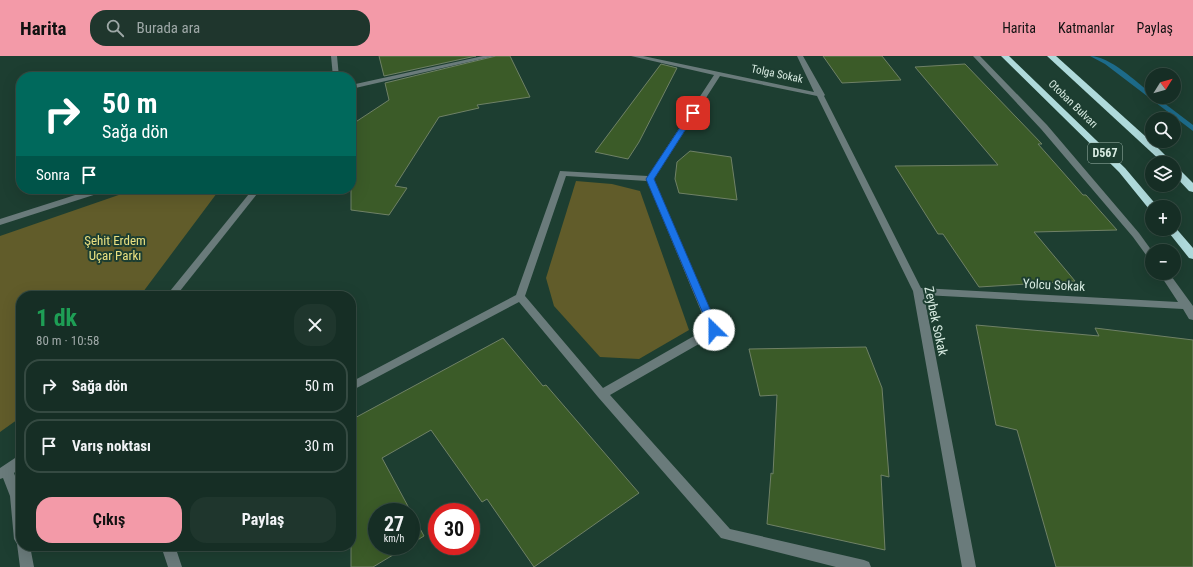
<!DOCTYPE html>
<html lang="tr">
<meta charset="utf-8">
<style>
:root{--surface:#162e25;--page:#1f362d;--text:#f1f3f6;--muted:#9ea8a7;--line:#354a42;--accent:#f39aa8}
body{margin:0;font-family:"Roboto Condensed",sans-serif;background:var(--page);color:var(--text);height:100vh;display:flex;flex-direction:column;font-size:15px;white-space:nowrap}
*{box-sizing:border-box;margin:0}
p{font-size:13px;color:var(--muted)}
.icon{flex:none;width:22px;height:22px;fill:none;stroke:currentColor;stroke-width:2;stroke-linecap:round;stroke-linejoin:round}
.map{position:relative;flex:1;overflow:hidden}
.drawer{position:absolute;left:16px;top:235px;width:340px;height:260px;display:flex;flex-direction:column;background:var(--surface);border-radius:16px;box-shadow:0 4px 16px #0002,0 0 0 1px var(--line)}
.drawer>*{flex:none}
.banner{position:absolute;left:16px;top:16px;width:340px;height:122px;border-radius:16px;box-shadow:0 4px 16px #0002,0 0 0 1px var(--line);background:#00695c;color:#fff;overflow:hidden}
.needle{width:26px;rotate:53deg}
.fabs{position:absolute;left:1145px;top:12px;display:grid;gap:8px}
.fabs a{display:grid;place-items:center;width:36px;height:36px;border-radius:50%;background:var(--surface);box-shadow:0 4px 16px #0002,0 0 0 1px var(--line);font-size:20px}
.speed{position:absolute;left:368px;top:447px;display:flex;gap:8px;font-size:20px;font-weight:700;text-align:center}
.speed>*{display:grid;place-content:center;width:52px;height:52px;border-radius:50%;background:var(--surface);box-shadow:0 4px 16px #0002,0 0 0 1px var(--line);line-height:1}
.speed small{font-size:10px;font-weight:400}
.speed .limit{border:6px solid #d22;background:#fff;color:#111}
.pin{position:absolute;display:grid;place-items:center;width:34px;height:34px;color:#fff;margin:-17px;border-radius:8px;box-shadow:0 2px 6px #0006}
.me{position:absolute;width:44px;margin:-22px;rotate:337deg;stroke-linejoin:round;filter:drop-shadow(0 0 3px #0008)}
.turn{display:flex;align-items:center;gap:14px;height:84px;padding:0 20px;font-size:18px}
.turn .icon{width:52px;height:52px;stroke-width:2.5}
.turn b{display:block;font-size:28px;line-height:34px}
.then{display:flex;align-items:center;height:38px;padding:0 20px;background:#0003;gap:8px;font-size:15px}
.round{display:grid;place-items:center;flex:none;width:42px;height:42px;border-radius:16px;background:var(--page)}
.head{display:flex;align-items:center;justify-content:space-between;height:68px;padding:0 20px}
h1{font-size:24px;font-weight:700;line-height:30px;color:#1e9e55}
.button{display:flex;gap:8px;margin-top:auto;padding:8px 20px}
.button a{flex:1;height:46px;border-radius:16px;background:var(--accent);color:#111;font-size:16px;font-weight:700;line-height:46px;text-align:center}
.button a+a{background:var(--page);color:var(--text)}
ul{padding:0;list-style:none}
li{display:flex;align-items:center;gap:12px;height:54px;margin:0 8px 6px;padding:0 12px;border:2px solid var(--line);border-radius:16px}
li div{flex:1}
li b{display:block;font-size:15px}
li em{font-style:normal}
header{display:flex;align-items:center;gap:24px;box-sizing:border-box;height:56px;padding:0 20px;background:var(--accent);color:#111}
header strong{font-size:19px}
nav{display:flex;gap:22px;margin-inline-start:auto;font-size:14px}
.search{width:280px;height:36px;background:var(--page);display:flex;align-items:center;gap:10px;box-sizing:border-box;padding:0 14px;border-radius:16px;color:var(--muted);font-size:15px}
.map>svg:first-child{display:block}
.green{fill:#615c2a}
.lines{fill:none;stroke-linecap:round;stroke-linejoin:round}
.stream{fill:#1d6b8a;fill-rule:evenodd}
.building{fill:#3b5b28;stroke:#6f8166}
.minor{fill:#6a7b7b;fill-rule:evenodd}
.highway{fill:#afdadb;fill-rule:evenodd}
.route{fill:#1a73e8;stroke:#114b97}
.labels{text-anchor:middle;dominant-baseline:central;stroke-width:4;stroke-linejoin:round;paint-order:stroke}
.far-street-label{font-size:11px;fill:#d8ebe2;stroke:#1d3e31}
.shield{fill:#1d3e31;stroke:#a0b7ad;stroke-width:1}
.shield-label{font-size:12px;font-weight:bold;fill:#d8ebe2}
.park-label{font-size:13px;fill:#e9e081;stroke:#1d3e31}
.street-label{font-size:13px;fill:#d8ebe2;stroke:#1d3e31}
</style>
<header>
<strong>Harita</strong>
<div class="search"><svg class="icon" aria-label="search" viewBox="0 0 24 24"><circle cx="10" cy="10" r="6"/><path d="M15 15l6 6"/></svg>Burada ara</div>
<nav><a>Harita</a><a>Katmanlar</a><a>Paylaş</a></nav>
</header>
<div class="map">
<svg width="1193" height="511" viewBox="0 0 1193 511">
<rect width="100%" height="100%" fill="#1d3e31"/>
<g class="green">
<polygon points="576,125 612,128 640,135 689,274 639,303 600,301 554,250 546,222"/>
<polygon points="136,133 220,133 140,240 21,240 21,361 0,376 0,180"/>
</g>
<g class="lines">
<path class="stream" d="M 1090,0 C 1110,0 1136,26 1152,38 L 1152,41 L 1156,41 L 1193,69 L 1193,75 L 1105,8 Z"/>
</g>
<g class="building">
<polygon points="379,0 476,0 384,20"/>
<polygon points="496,0 510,0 530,41 477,49 479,52 439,61 395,130 407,132 389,159 351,154 351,69 389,44 385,27"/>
<polygon points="823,0 882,0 901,24 842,27"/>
<polygon points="661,8 677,12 639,86 628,103 595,96"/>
<polygon points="965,8 1042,88 1038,88 1083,139 1086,139 1117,174 1034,176 1075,225 979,231 943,178 938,178 895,110 998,109 915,11"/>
<polygon points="690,95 731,101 737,144 679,137 675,123 677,106"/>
<polygon points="976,269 1099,280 1095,272 1193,284 1193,511 1056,511 1017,374 996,369"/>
<polygon points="503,282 543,330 546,329 639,437 534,511 487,443 482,446 431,374 382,402 424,480 411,488 411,456 377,456 377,490 408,490 373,511 351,511 351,364"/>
<polygon points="866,291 882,332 889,421 881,419 885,494 767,468 771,417 773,418 777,339 760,340 749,293"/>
</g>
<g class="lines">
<g class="minor">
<polygon points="331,0 337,0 339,21 333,21"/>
<polygon points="483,0 495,0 351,33 351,29"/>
<path d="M 631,0 L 643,0 L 814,36 L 797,0 L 803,0 L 825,39 L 824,40 L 921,232 L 1178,246 L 1159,217 L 1169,217 L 1193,250 L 1193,264 L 1189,263 L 1183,253 L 924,239 L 976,511 L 962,511 L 913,235 L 817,40 L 720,20 L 654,123 L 719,274 L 718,277 L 610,339 L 730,473 L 864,504 L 869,506 L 871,511 L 836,511 L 721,482 L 598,341 L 519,246 L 351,335 L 351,326 L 516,239 L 560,115 L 648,120 L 714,19 ZM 566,120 L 647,125 L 708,272 L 603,332 L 525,240 Z"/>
<polygon points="973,0 980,0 1047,69 1139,177 1152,195 1152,204 1149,203 1133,181 1041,73"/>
<polygon points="94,133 107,133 106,135 0,169 0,163"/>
<polygon points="253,133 261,133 176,240 166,240"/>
<polygon points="21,398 21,410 14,417 21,437 21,490 30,490 34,511 20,511 17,488 14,483 10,440 3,422 0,423 0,412"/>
<polygon points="161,490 175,490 182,511 168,511"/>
</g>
<g class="highway">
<polygon points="1001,0 1009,0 1125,112 1158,151 1152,151 1152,154 1149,153 1119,116"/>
<polygon points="1047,0 1056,0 1155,89 1173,107 1163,107"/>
<polygon points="1174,110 1177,111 1193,127 1193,136 1189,135 1174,119"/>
<polygon points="1174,170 1193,192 1193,203 1189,202 1166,173 1174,173"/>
</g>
</g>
<polygon class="route" points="691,55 696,57 654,123 719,274 714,277 710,274 646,123"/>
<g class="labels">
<g class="far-street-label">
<text transform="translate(777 18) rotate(12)">Tolga Sokak</text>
<text transform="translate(1073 48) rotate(44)">Otoban Bulvarı</text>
</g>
<rect class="shield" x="1088" y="87" width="34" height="20" rx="3"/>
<g class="shield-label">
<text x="1105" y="97">D567</text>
</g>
<g class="park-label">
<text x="115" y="184">Şehit Erdem<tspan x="115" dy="15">Uçar Parkı</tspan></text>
</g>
<g class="street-label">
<text transform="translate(1054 229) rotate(3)">Yolcu Sokak</text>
<text transform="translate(936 265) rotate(78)">Zeybek Sokak</text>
</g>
</g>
</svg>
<div class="fabs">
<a><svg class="needle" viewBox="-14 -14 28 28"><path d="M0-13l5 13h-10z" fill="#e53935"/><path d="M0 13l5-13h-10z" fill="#9ea8a7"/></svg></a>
<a><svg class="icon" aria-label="search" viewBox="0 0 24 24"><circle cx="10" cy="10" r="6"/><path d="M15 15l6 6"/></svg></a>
<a><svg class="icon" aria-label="layers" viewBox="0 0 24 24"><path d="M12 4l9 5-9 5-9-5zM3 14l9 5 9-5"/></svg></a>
<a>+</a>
<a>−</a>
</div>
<div class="speed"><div>27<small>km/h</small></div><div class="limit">30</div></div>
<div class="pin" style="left:693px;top:57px;background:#d93025"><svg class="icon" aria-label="arrive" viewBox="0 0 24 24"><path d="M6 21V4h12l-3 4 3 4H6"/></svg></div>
<svg class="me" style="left:714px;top:274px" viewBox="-20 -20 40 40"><circle r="19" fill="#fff"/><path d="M0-13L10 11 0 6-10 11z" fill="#1a73e8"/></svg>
<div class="banner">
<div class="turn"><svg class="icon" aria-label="right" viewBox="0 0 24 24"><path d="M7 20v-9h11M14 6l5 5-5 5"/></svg><div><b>50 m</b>Sağa dön</div></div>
<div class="then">Sonra<svg class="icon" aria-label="arrive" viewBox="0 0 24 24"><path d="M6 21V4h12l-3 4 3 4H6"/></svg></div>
</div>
<section class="drawer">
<div class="head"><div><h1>1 dk</h1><p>80 m · 10:58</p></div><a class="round"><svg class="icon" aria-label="close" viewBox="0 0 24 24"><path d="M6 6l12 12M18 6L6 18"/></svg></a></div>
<ul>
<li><svg class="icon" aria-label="right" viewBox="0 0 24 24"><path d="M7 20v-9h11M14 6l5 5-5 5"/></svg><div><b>Sağa dön</b></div><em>50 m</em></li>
<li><svg class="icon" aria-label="arrive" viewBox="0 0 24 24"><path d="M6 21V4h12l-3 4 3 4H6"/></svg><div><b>Varış noktası</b></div><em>30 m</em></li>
</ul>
<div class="button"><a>Çıkış</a><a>Paylaş</a></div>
</section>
</div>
